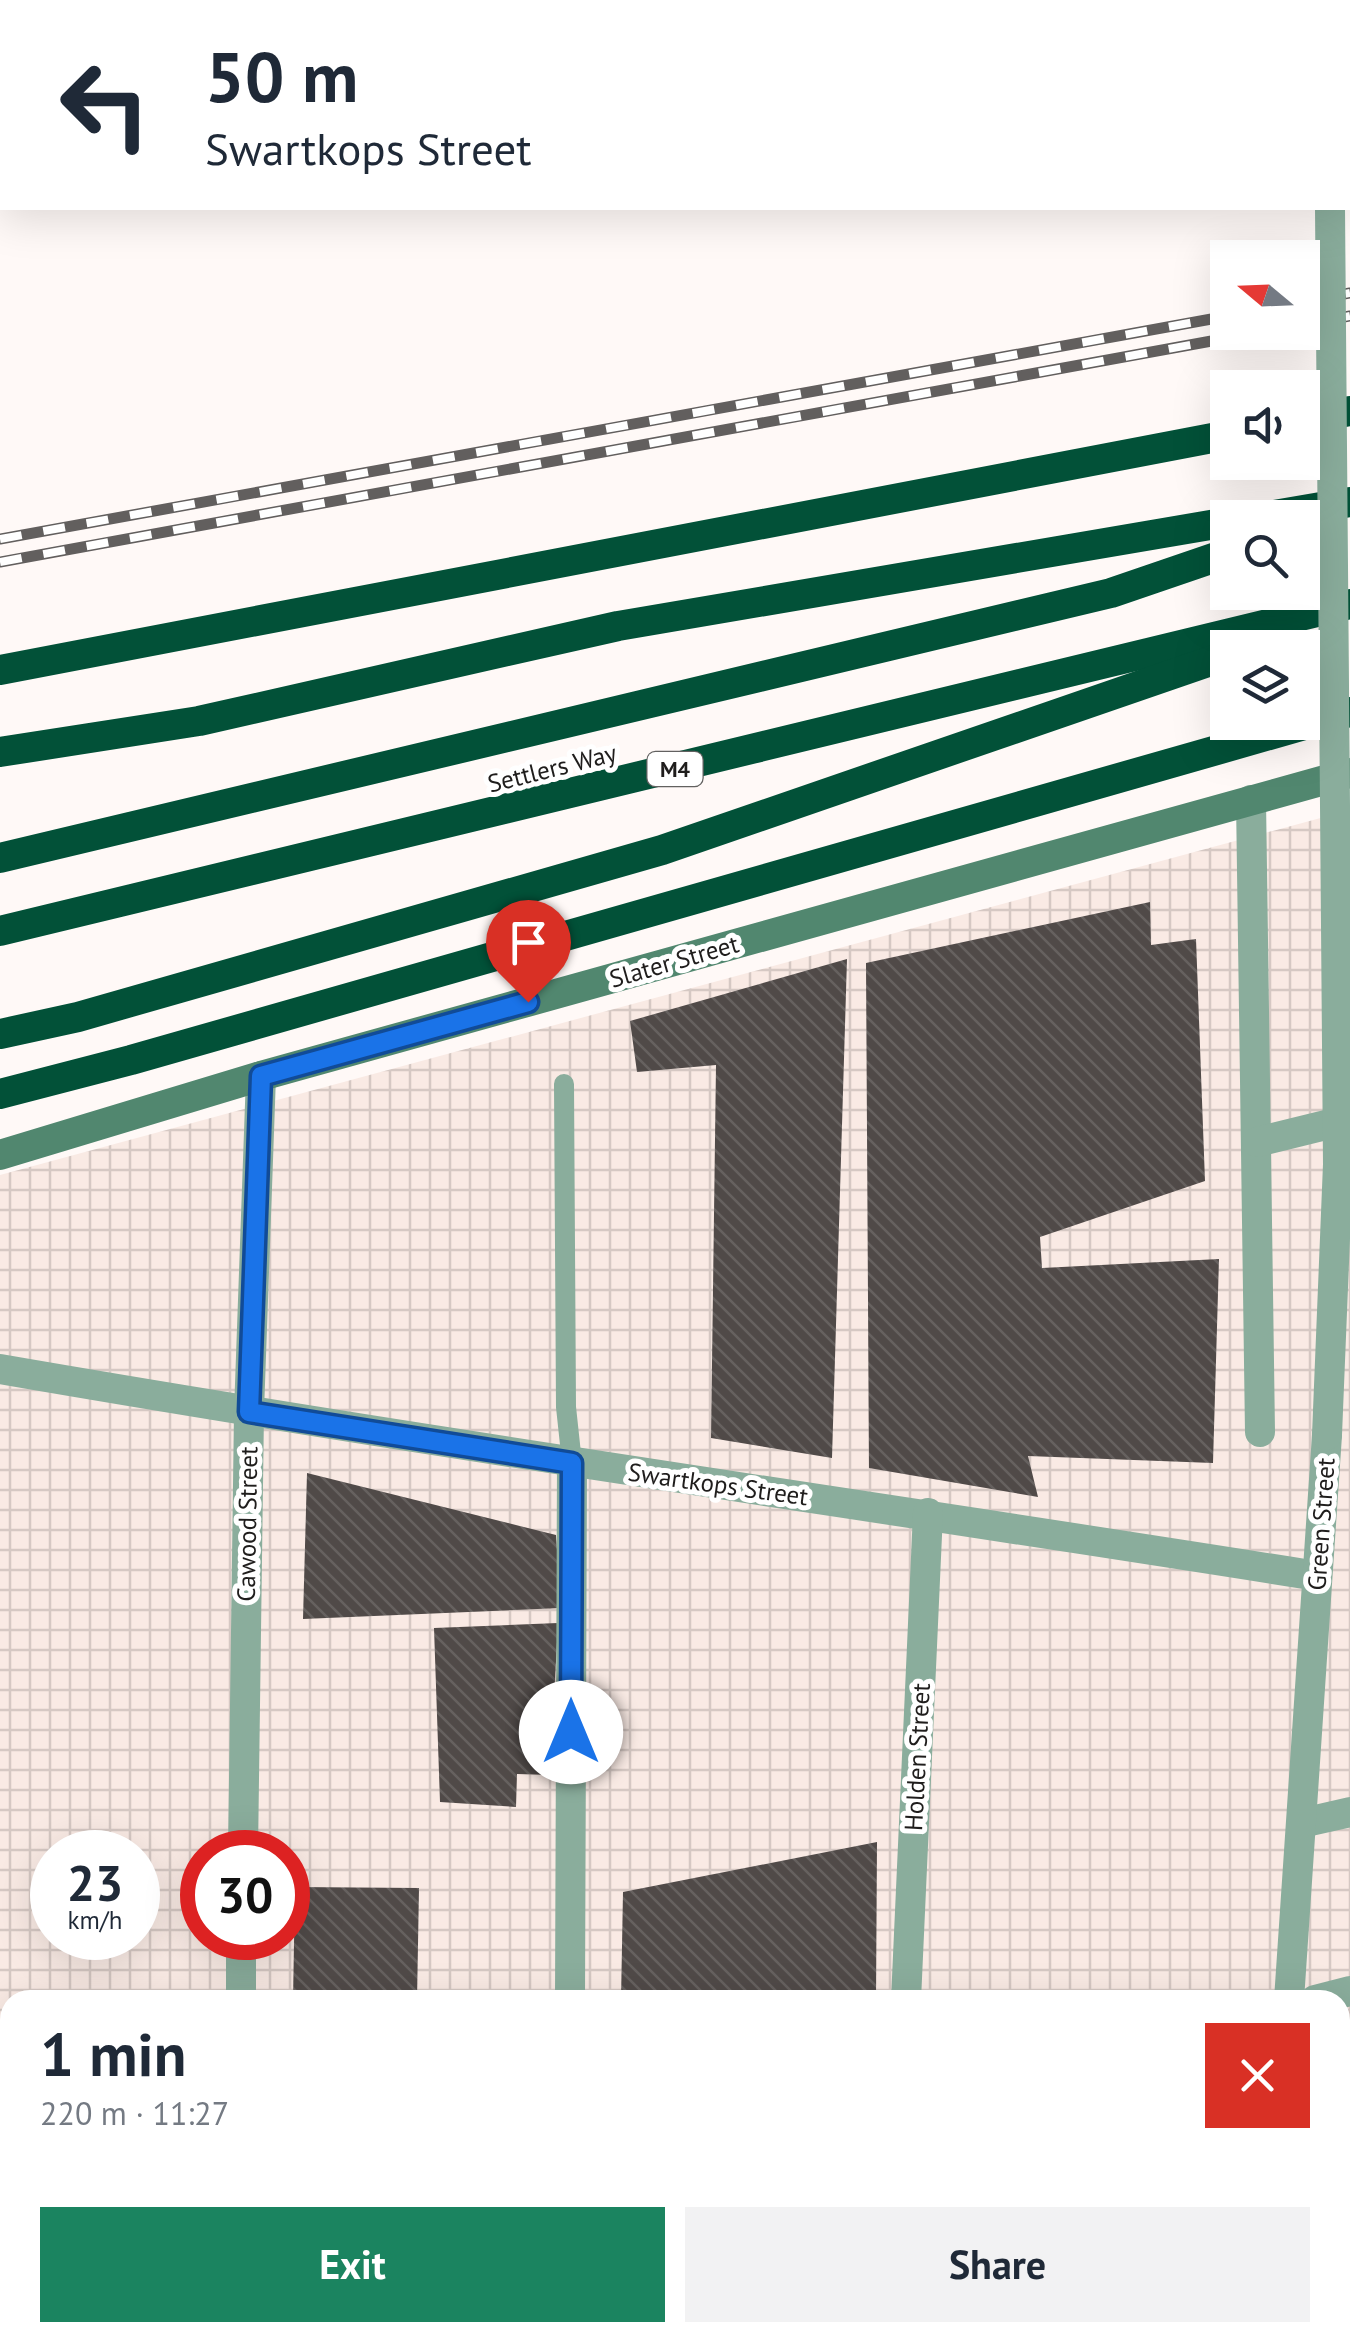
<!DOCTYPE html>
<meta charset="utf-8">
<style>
:root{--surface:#fff;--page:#f2f2f3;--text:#1f2937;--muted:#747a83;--accent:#1b8460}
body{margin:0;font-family:"PT Sans",sans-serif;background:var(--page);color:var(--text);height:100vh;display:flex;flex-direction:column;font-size:38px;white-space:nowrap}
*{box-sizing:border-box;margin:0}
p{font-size:32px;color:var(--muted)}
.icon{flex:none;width:55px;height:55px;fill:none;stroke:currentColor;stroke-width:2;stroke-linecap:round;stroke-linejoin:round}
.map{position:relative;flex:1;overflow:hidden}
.panel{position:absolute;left:0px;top:1990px;width:1350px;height:352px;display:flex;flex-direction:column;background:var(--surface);border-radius:30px 30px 0 0;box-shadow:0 10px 40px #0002}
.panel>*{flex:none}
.hud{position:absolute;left:0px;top:0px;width:1350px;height:210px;box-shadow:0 10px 40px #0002;background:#fff;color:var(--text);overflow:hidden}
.needle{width:65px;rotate:289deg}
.tools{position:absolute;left:1210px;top:240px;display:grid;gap:20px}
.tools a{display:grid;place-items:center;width:110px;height:110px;border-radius:0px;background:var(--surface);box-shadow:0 10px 40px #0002;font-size:50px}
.speed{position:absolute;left:30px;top:1830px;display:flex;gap:20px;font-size:50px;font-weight:700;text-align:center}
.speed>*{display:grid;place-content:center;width:130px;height:130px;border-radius:50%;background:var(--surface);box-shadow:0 10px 40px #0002;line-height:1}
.speed small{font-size:25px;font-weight:400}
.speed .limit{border:15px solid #d22;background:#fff;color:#111}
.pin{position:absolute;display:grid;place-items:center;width:85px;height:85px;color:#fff;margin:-102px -42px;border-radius:50% 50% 50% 0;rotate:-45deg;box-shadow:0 0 10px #0007}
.pin .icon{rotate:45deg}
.me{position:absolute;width:110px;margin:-55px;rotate:0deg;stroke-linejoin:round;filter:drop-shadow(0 0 8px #0008)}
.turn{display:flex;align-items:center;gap:35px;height:210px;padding:0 40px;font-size:45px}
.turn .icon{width:130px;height:130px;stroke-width:2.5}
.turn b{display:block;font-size:70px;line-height:85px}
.round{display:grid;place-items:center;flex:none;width:105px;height:105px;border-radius:0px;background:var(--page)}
.headline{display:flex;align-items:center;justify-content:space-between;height:170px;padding:0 40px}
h1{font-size:60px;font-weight:700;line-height:75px}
.button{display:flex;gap:20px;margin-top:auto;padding:20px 40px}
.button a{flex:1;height:115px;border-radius:0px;background:var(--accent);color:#fff;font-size:40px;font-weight:700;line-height:115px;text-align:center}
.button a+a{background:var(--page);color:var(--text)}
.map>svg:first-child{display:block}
.industrial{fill:url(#industrial-grid);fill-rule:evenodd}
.building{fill:url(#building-back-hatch)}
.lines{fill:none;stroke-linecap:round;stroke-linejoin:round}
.lane{stroke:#8aad9c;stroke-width:20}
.street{stroke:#8aad9c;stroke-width:30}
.secondary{stroke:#51876f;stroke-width:30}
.primary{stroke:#216b50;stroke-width:30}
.highway{stroke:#025138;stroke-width:30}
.rail-casing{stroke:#625f5e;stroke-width:11}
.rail{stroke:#fff;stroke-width:8;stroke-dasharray:22;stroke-linecap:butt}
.street-bridge{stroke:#8aad9c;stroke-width:30}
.route-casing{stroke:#114b97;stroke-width:25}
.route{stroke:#1a73e8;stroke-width:18}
.labels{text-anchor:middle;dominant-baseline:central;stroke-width:10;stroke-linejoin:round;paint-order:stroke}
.shield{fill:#fff;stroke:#626160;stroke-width:2.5}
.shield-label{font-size:22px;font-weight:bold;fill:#1f1d1c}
.street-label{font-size:25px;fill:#1f1d1c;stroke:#fff}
</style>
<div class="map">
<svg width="1350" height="2341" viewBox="0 0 1350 2341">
<defs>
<pattern id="industrial-grid" width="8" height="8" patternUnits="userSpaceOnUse" patternTransform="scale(2.5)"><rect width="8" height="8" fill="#f9eae4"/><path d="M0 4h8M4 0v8" fill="none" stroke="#d5c8c3"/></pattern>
<pattern id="building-back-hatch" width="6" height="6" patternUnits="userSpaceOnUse" patternTransform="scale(2.5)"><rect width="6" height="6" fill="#504a48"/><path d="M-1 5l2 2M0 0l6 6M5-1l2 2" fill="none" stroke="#66615f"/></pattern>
</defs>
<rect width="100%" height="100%" fill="#fff9f7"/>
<path class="industrial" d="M 1350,810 L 1350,2190 L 1340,2193 L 1340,2000 L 10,2000 L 10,2332 L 736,2333 L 699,2341 L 0,2341 L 0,1175 ZM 52,1852 L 138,1852 L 138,1938 L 52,1938 ZM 202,1852 L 288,1852 L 288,1938 L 202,1938 Z"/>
<g class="building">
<polygon points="1150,902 1151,945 1196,939 1205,1181 1040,1237 1042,1268 1219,1259 1213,1463 1028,1456 1038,1497 869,1468 866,963"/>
<polygon points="847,959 832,1458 711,1438 716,1065 637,1072 630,1021"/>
<polygon points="307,1473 556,1535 561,1608 303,1619"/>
<polygon points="558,1623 550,1775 517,1774 516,1807 440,1802 434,1628"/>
<polygon points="877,1842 876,2000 621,2000 623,1892"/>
<polygon points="295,1887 419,1888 417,2000 293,2000"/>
<polygon points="0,2149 10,2149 10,2332 189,2332 189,2341 0,2341"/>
<rect x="299" y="2332" width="239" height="9"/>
<polygon points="610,2332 692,2332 693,2334 660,2341 610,2341"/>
</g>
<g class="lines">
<g class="lane">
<polyline points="564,1084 566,1407 572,1463"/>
<polyline points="1340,2258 1350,2255"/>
<polyline points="1340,2290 1350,2287"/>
<polyline points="989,2341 1030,2332"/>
<polyline points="1176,2341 1203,2332"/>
</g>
<g class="street">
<polyline points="1346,2 1347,0"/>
<polyline points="1251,800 1260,1432"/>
<polyline points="1257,1142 1350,1119"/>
<path d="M 0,1369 C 438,1445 878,1506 1317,1576"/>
<polyline points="1302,1823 1350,1812"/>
<polyline points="243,1852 249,1412 261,1076"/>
<polyline points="241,2000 241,1938"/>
<polyline points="570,2000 572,1463"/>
<polyline points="906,2000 928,1513"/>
<polyline points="1289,2000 1327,1435"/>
<polyline points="1315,2000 1350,1991"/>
<polyline points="236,2341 236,2332"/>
<polyline points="568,2341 568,2332"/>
</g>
<polyline class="secondary" points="0,1155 261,1076 1350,773"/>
<g class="primary">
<polyline points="1340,2229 1350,2226"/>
<polyline points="1340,2319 1350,2317"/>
<polyline points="842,2341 882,2332"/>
<polyline points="1261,2341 1291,2332"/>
</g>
<g class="highway">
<polyline points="1302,420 1350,411"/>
<polyline points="1256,518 1350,502"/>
<polyline points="0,670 1228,435"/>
<polyline points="0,752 199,721 618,626 1228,522"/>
<polyline points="0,858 1111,593 1228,553"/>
<polyline points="0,931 1350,604"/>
<polyline points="0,1034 78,1017 662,850 1228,655"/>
<polyline points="0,1094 131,1060 1350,712"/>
</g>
<g class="rail-casing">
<g id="rail">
<polyline points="711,0 725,2"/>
<polyline points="828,0 841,2"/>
<polyline points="1348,57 1350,57"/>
<polyline points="1348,80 1350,80"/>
<polyline points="1302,302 1350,293"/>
<polyline points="1302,325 1350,316"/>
<polyline points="0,539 1228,316"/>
<polyline points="0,562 1261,332"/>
</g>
</g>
<use href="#rail" class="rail"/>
<polyline class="street-bridge" points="1327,1435 1338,1164 1330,208"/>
</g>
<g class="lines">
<g class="route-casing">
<polyline id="route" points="528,1002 261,1076 249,1412 572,1463 571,1732"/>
</g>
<use href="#route" class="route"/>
</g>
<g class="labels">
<rect class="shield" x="647.5" y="752" width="55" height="34" rx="8"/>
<g class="shield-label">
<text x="675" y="769">M4</text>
</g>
<g class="street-label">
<text transform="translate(552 768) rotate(-14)">Settlers Way</text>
<text transform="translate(674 961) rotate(-16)">Slater Street</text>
<text transform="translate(718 1484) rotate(8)">Swartkops Street</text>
<text transform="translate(247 1524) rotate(-89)">Cawood Street</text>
<text transform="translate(1321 1524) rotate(-86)">Green Street</text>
<text transform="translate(917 1757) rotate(-87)">Holden Street</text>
</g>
</g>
</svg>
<div class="tools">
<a><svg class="needle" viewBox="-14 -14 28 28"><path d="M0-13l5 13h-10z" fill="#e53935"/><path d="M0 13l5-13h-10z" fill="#747a83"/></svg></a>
<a><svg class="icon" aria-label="sound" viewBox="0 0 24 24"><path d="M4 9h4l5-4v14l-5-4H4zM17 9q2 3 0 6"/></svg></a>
<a><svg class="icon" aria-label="search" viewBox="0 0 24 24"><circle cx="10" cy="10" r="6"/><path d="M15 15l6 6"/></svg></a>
<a><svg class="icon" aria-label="layers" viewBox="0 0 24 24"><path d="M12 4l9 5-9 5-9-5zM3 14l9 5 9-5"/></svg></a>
</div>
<div class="speed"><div>23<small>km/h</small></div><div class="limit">30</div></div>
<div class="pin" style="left:528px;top:1002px;background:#d93025"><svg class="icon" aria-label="arrive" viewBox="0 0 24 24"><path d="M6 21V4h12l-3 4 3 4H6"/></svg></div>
<svg class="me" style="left:571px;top:1732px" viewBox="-20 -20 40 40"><circle r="19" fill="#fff"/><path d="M0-13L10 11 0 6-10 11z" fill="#1a73e8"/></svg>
<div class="hud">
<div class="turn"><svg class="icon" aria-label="left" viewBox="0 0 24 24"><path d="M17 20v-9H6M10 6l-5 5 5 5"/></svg><div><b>50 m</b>Swartkops Street</div></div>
</div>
<section class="panel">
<div class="headline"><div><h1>1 min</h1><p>220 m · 11:27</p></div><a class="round" style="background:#d93025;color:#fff"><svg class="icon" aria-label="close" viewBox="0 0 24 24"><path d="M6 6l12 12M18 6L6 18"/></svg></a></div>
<div class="button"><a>Exit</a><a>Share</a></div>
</section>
</div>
